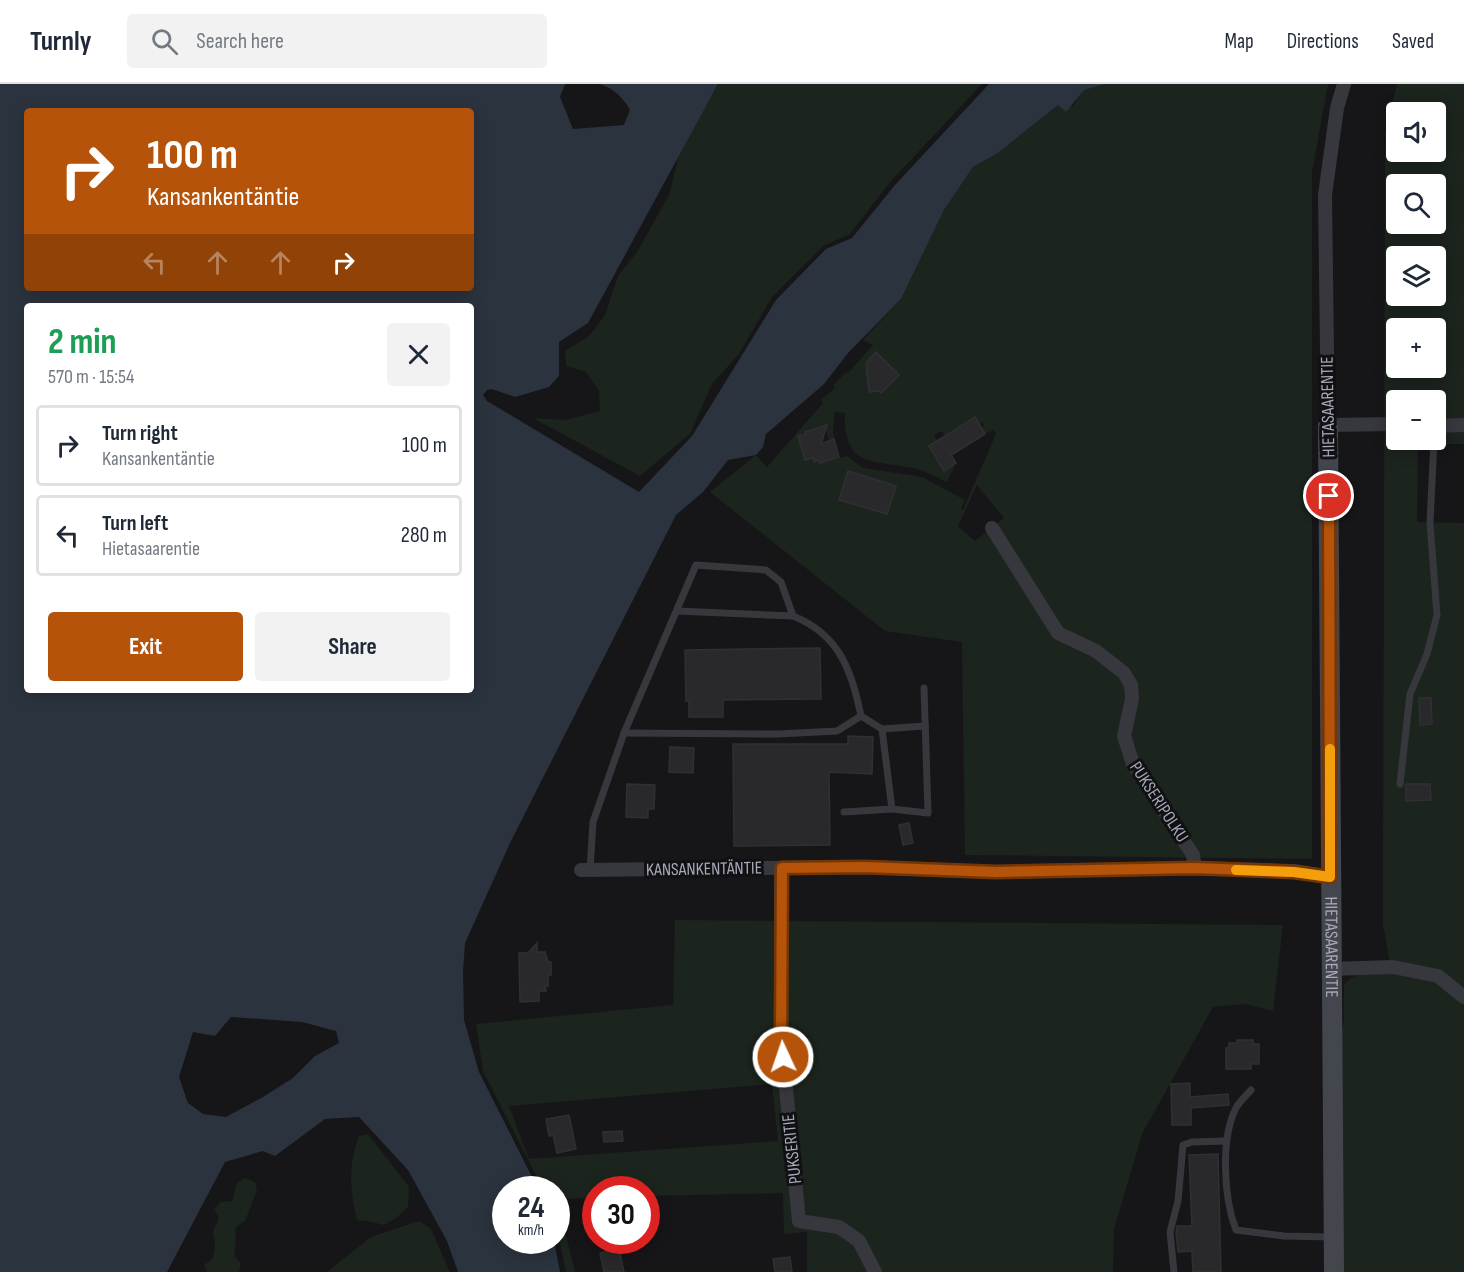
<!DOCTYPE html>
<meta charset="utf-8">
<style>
:root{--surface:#fff;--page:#f2f2f3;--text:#1f2937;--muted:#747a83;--line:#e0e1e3;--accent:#b45309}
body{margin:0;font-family:"Sofia Sans Condensed",sans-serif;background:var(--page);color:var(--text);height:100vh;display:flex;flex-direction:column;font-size:22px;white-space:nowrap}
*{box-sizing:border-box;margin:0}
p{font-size:20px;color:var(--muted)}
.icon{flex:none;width:33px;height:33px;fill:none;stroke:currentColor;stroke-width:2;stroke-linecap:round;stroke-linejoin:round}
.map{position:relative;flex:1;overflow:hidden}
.side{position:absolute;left:24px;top:219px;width:450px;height:390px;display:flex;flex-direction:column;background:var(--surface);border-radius:6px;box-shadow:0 3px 15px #0003}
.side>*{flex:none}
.hud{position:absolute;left:24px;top:24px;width:450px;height:183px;border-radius:6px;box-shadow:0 3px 15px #0003;background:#b45309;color:#fff;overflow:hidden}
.buttons{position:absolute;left:1386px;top:18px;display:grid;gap:12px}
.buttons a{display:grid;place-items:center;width:60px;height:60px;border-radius:6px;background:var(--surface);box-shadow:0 3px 15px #0003;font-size:30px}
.speed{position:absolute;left:492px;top:1092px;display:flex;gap:12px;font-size:30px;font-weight:700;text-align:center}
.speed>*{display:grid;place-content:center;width:78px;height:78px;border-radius:50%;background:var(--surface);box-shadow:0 3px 15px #0003;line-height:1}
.speed small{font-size:15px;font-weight:400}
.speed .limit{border:9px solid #d22;background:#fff;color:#111}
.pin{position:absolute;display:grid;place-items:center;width:51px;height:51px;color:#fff;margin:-26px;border:3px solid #fff;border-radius:50%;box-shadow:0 2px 6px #0007}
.me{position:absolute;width:66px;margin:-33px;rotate:357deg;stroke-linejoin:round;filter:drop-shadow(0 0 4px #0008)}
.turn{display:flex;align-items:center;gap:21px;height:126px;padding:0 24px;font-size:27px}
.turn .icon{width:78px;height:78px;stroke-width:2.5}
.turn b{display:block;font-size:42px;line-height:51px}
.lanes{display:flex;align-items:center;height:57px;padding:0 24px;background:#0003;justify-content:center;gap:30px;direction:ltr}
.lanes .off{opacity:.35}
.round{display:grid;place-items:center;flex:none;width:63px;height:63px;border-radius:6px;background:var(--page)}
.overview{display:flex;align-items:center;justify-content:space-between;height:102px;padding:0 24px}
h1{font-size:36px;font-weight:700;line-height:45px;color:#1e9e55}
.action{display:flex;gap:12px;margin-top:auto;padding:12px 24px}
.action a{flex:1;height:69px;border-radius:6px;background:var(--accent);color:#fff;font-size:24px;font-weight:700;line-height:69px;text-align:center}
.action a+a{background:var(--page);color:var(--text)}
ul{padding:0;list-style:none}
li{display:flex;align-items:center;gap:18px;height:81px;margin:0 12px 9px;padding:0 12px;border:3px solid var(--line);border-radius:6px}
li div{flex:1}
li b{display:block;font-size:22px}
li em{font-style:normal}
header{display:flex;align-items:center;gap:36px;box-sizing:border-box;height:84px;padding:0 30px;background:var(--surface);border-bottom:2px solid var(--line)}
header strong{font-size:28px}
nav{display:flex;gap:33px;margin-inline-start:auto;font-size:21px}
.search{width:420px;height:54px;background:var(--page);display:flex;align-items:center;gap:15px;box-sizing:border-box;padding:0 21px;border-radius:6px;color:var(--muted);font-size:22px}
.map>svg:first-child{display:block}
.green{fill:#1c241e;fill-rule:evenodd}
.water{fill:#2b333e;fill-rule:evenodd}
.building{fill:#29292c;stroke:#303034;stroke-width:1.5}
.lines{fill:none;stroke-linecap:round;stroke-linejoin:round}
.lane{stroke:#37373e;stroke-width:7}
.street{stroke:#37373e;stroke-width:14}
.secondary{stroke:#44464e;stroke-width:20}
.route-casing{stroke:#753606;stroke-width:15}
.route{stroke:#b45309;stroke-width:10}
.slow{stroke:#f59e0b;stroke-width:10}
.labels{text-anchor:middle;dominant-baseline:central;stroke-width:6;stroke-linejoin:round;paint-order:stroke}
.street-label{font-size:18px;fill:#a7aab9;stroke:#111113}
</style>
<header>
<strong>Turnly</strong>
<div class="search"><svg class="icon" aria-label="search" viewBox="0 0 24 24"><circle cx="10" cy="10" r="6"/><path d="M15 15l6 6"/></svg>Search here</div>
<nav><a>Map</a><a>Directions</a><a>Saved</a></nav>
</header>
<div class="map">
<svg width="1464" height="1188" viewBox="0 0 1464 1188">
<rect width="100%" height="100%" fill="#161618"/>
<g class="green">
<polygon points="718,0 982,0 891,97 850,150 823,162 772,213 739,270 712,300 690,350 640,392 533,334 565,336 600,327 599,307 586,288 566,282 565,267 589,252 605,231 618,192 637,168 669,111 680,67"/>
<path d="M 1106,0 L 1328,0 L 1312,88 L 1312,775 L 965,771 L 962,558 L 885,547 L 710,408 L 756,371 L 767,383 L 823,319 L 821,316 L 835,304 L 833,302 L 846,288 L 848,289 L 873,261 L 863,256 L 901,215 L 944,126 L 973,83 L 998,69 L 1058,21 L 1073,22 L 1083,6 ZM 835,328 L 845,329 C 843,387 876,375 917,385 C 927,388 937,393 947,398 L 956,379 L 944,386 L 929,362 L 937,356 L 934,351 L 941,347 L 945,351 L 974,333 L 979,340 L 982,338 L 984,342 L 982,344 L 985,350 L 993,346 L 996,350 L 963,426 L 961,424 L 965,416 L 922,393 L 863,384 L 847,372 L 820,379 L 819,376 L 814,378 L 813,374 L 805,376 L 798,353 L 806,350 L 806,348 L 825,342 L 829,357 L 834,355 C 832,346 834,337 835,328 ZM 977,401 L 1004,434 L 975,457 L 958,442 Z"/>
<path d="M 1397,0 L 1464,0 L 1464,360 L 1418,360 L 1417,438 L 1464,439 L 1464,1188 L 1342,1188 L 1339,961 L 1344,936 L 1344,901 C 1352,888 1376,888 1391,886 L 1383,840 L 1385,50 ZM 1396,28 L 1436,28 L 1436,68 L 1396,68 ZM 1396,100 L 1436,100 L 1436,140 L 1396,140 ZM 1396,172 L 1436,172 L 1436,212 L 1396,212 ZM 1396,244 L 1436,244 L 1436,284 L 1396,284 ZM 1396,316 L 1436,316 L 1436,356 L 1396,356 Z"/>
<path d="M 675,836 L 1283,841 L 1273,927 L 1245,920 L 1213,923 L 1142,1050 L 1114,1145 L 1113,1188 L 807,1188 L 807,1148 L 784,1150 L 783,1109 L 647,1112 L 646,1106 L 596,1106 L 595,1114 L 557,1115 L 575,1188 L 566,1188 L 557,1145 L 556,1106 L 543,1105 L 483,987 L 476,940 L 673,921 ZM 772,1000 L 778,1057 L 529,1075 L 509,1022 Z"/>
<path d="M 368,1050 L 409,1103 L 408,1123 L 395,1135 L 383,1141 L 373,1138 L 357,1136 C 350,1107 348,1080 359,1052 Z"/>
<polygon points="245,1094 255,1098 257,1106 245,1137 235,1144 236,1155 234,1172 241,1179 239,1188 207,1188 204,1181 213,1175 215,1160 213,1148 219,1133 214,1125 221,1118 232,1117 237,1099"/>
<polygon points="419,1137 431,1145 450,1188 327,1188 371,1153"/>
</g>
<path class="water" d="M 0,0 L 565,0 L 560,13 L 573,45 L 624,41 L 630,26 C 623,13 614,5 600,0 L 718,0 L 588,239 L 559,258 L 559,292 L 549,303 L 515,313 L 492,305 L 487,306 L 483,311 L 487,317 L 639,408 L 692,352 L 776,216 L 826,165 L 852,154 L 895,101 L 989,0 L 1106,0 L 1084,6 L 1066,28 L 1058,21 L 998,69 L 973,83 L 944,126 L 901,215 L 848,269 L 824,300 L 766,350 L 763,363 L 756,371 L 728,376 L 703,408 L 676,431 L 511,757 L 465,859 L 463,887 L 464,936 L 479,988 L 538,1105 L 506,1106 L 506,1156 L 554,1157 L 560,1188 L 458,1188 L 447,1157 L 408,1086 L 359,1033 L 325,1035 L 275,1072 L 263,1067 L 225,1078 L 167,1188 L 0,1188 ZM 27,27 L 471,27 L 471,204 L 27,204 ZM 27,222 L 471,222 L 471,606 L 27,606 ZM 231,933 L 302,938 L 336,947 L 339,959 L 315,972 L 293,994 L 263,1013 L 226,1033 L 203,1030 L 188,1019 L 179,993 L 193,948 L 215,952 Z"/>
<g class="building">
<polygon points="876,268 899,291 881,309 879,307 869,308 866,279"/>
<polygon points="975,333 985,350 951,371 956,379 944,387 929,362"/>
<polygon points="827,341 821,360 834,355 839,373 820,379 819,376 814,378 813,374 805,376 798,352 806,350 805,348"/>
<polygon points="848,387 896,402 887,430 839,416"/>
<polygon points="820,564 821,615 723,616 723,633 689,633 689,617 686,617 685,566"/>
<polygon points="1419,614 1431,614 1432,640 1420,641"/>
<polygon points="848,652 873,653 872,690 829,688 830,761 734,762 733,660 848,660"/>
<polygon points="670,663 694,664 693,689 669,688"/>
<polygon points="627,700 655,701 654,725 648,725 648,734 626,733"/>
<polygon points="1406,700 1430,700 1431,716 1406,717"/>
<polygon points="909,739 913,759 903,761 899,741"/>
<polygon points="537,859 537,868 545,868 548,878 551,878 551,891 548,891 548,902 545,902 546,907 539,907 539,917 520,918 519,869 528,869"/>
<polygon points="1237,956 1253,956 1253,960 1259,960 1259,980 1251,980 1251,985 1226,985 1226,964 1229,964 1229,959 1237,959"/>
<polygon points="1190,999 1190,1013 1228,1010 1229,1021 1191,1024 1191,1041 1172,1041 1171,1000"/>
<polygon points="569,1031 576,1065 557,1069 553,1051 549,1052 546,1035"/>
<polygon points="622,1047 623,1057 604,1058 603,1048"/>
<polygon points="1218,1070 1221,1188 1193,1188 1192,1167 1178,1168 1176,1148 1177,1142 1192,1142 1189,1071"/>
<polygon points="619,1165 624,1188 604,1188 600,1169"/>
<polygon points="790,1173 792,1188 775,1188 773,1175"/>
</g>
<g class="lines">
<g class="lane">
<path d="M 677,527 L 793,532 C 839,550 852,587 861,632 L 882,645 L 892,725 L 928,729 L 924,604"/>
<polyline points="882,645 925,642"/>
<polyline points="624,649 778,650 837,647 861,632"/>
<polyline points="1400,700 1410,610 1427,570 1437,531 1430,439 1434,356"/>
<polyline points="844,728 892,725"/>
<polyline points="590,786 593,738 624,649 696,481 766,486 781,498 793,532"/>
<path d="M 1251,1006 C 1246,1012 1239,1018 1236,1024 C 1220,1055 1224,1115 1236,1146 L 1284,1152 L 1331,1153"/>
<polyline points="1174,1188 1170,1148 1178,1117 1183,1061 1192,1058 1226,1057"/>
</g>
<g class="street">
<polyline points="1344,0 1337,24 1325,111 1328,341 1396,340"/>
<polyline points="1436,342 1464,341"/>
<polyline points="992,444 1058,549 1096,567 1124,589 1131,601 1132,615 1124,652 1133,680 1193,771 1195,784"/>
<polyline points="781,784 781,953 799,1137 839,1143 859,1157 875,1188"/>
<polyline points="581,786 865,783 996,788 1195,784 1294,787 1330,793"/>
<polyline points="1330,885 1393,883 1438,892 1464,913"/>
</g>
<path class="secondary" id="s1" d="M 1328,341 L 1334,1188"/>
</g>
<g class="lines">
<g class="route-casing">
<polyline id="route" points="783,973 781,953 782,784 864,783 996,788 1195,784 1294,788 1330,793 1329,412"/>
</g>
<use href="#route" class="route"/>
<polyline class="slow" points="1236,786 1294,788 1330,793 1330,665"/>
</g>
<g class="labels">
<g class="street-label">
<text transform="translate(1328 323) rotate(-91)">HIETASAARENTIE</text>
<text transform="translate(1159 718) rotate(57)">PUKSERIPOLKU</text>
<text transform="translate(704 785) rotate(-1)">KANSANKENTÄNTIE</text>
<text stroke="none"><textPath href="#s1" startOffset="522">HIETASAARENTIE</textPath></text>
<text transform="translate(792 1065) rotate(-96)">PUKSERITIE</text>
</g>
</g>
</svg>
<div class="buttons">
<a><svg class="icon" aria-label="sound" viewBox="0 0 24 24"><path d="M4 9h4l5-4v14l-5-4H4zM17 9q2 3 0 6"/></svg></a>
<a><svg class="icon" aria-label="search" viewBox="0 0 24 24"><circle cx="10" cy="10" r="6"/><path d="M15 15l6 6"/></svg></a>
<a><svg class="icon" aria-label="layers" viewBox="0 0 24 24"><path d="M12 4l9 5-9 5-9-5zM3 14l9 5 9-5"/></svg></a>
<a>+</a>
<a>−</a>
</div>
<div class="speed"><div>24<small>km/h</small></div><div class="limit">30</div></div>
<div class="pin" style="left:1329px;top:412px;background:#d93025"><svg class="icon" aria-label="arrive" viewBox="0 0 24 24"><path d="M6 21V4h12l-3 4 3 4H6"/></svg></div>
<svg class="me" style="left:783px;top:973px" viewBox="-20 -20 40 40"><circle r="17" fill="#b45309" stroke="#fff" stroke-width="3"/><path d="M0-11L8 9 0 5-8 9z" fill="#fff"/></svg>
<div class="hud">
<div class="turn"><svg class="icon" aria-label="right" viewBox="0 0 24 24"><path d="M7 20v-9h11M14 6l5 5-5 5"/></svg><div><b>100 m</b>Kansankentäntie</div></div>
<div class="lanes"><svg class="icon off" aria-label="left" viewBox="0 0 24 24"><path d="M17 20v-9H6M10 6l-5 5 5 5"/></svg><svg class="icon off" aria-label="ahead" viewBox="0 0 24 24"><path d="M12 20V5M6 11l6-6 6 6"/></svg><svg class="icon off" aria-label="ahead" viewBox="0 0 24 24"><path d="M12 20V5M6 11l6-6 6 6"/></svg><svg class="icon" aria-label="right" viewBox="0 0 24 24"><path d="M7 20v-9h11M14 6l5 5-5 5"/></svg></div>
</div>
<section class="side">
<div class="overview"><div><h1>2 min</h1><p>570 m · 15:54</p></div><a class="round"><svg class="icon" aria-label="close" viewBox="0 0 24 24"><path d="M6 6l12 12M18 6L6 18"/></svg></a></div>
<ul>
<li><svg class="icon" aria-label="right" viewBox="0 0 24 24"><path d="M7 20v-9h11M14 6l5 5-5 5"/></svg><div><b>Turn right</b><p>Kansankentäntie</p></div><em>100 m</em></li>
<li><svg class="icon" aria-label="left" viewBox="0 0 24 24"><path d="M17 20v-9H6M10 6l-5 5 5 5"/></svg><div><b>Turn left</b><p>Hietasaarentie</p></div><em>280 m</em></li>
</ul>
<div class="action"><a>Exit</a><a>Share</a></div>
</section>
</div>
